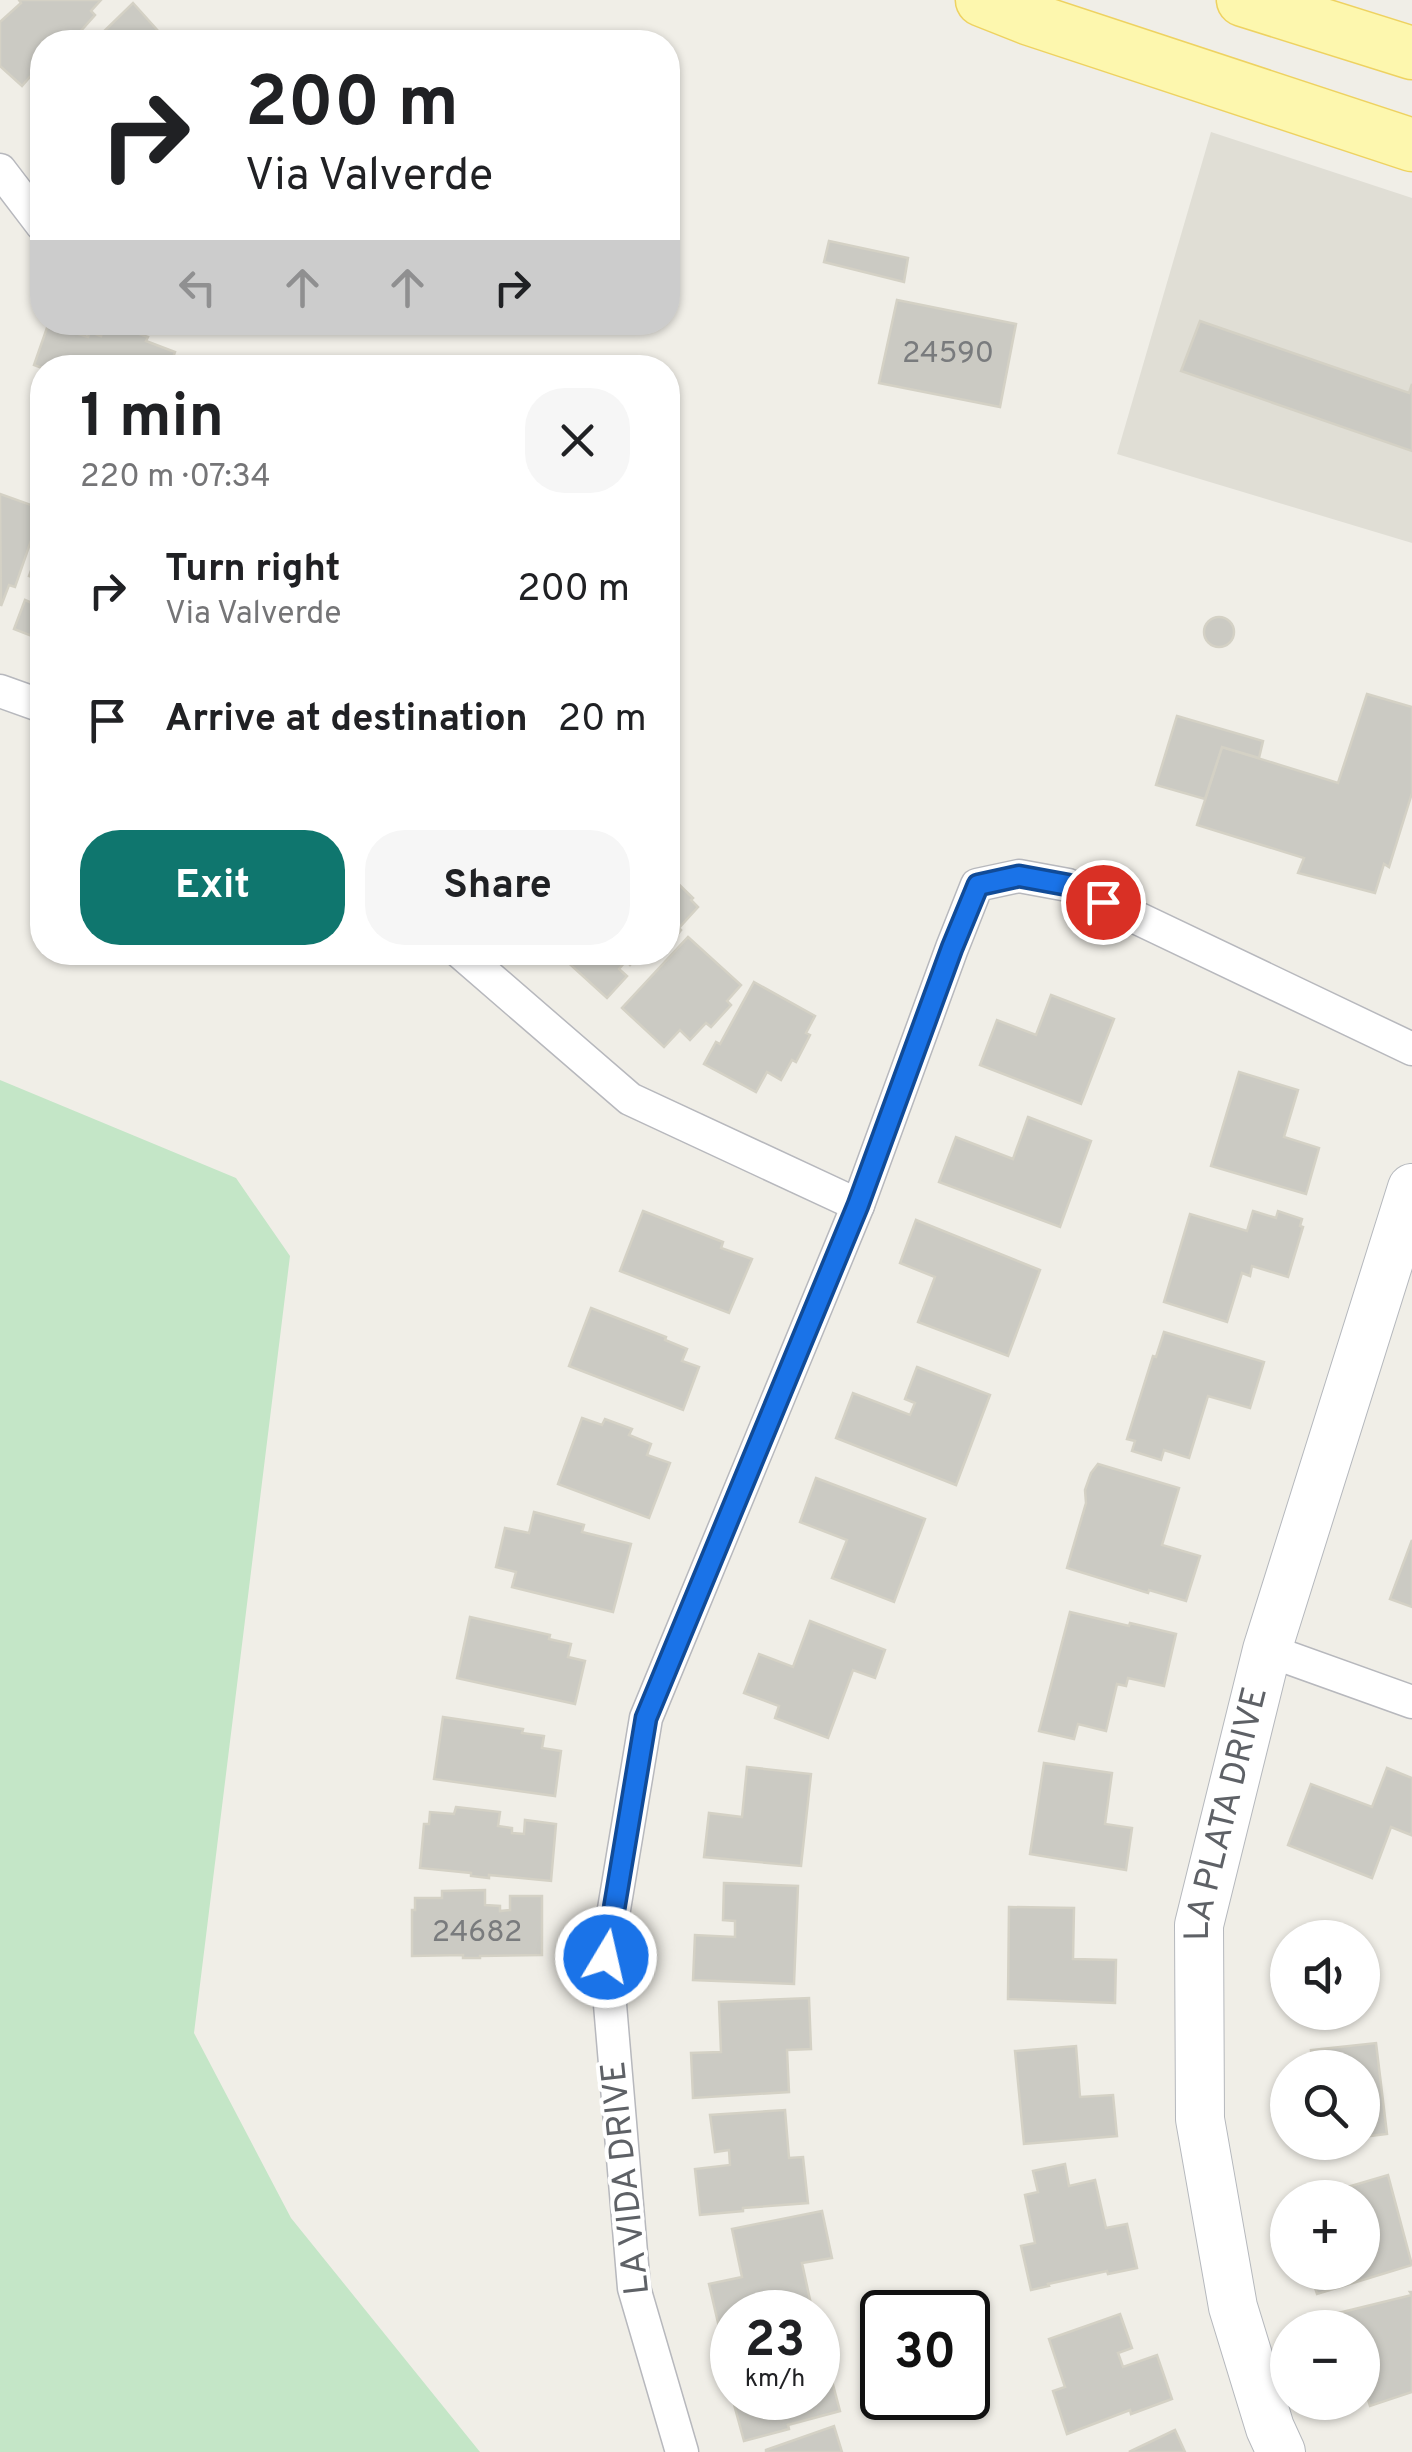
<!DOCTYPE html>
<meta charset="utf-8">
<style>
:root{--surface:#fff;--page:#f6f6f6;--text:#202124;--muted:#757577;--accent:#0f766e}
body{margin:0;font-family:Overpass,sans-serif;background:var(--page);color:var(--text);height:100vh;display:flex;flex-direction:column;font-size:38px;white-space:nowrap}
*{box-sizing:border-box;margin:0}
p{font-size:32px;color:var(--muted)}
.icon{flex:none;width:55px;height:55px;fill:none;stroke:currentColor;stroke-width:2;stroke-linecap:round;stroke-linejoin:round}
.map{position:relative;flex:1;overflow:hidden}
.details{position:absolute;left:30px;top:355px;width:650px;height:610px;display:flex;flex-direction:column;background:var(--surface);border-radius:40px;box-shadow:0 2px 8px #0004}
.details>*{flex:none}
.guide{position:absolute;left:30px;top:30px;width:650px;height:305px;border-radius:40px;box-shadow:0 2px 8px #0004;background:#fff;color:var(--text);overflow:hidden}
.controls{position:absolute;left:1270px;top:1920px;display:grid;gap:20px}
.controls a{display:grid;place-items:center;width:110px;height:110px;border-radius:50%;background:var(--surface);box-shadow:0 2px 8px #0004;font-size:50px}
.speed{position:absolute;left:710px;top:2290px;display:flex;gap:20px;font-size:50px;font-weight:700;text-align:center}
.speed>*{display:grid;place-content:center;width:130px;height:130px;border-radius:50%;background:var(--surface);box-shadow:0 2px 8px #0004;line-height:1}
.speed small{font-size:25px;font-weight:400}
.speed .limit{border:5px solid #111;border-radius:15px;background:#fff;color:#111}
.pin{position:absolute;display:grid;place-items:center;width:85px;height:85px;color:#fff;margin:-42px;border:5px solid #fff;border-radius:50%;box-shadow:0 2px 10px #0007}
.me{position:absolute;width:110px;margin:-55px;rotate:9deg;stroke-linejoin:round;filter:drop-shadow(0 0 8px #0008)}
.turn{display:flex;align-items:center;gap:35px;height:210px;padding:0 50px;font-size:45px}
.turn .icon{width:130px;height:130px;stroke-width:2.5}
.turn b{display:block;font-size:70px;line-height:85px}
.lanes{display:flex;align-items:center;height:95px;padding:0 50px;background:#0003;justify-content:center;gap:50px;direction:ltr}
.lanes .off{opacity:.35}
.round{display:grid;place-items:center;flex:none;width:105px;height:105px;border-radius:40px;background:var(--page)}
.overview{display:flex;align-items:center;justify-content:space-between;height:170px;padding:0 50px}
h1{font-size:60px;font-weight:700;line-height:75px}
.cta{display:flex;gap:20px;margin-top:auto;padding:20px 50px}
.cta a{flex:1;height:115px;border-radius:40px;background:var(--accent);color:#fff;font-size:40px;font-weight:700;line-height:115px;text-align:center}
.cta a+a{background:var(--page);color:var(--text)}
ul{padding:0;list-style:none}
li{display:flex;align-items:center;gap:30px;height:130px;padding:0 50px}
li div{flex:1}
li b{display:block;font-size:38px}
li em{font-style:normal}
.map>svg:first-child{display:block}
.education{fill:#e0ded5}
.green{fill:#c4e6c7}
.building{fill:#cbcac3;stroke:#d4d1c5;stroke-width:2.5}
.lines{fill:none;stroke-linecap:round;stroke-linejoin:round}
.street-casing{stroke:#b7b8bd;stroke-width:35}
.secondary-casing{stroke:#b5b8bd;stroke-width:50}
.primary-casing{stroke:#eed261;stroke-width:55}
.street{stroke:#fff;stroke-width:32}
.secondary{stroke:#fff;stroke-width:48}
.primary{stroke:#fdf7ae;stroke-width:52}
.route-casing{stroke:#114b97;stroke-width:25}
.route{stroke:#1a73e8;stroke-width:18}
.labels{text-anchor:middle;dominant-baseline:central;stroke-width:8;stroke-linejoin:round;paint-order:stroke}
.number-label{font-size:30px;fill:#797b7d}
.street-label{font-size:35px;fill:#5e6166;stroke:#fff}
</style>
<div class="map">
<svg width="1412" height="2452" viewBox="0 0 1412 2452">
<rect width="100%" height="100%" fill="#f0eee7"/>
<polygon class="education" points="1211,132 1412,198 1412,543 1117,454"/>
<polygon class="green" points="0,1080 236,1178 290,1256 194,2033 291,2218 480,2452 0,2452"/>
<g class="building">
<polygon points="101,0 91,11 95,15 71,42 42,42 42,49 41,47 33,57 41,64 22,86 0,66 0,22 21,3 19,0"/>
<polygon points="133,3 168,42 93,42"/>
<polygon points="829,241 908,258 904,282 824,262"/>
<polygon points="897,300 1016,324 1000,407 879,383"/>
<polygon points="1200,321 1409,393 1412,384 1412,451 1181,371"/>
<polygon points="49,322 78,322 75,333 88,337 90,332 101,336 105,322 148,337 146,341 175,352 171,363 176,364 175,368 42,368 34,365"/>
<polygon points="210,322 247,322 244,331"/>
<polygon points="0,494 42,509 15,587 9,585 1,606"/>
<polygon points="42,541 42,581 29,576"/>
<polygon points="25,600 41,607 42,603 42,640 14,629"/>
<circle cx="1219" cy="632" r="15"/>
<polygon points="1367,694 1412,707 1412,793 1389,867 1384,864 1375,893 1298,873 1304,858 1197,825 1222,747 1338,783"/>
<polygon points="1177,716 1263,741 1259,758 1222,747 1205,799 1156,785"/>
<polygon points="668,874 693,898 691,900 698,907 679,928 681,930 668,946"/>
<polygon points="688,937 741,985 727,1001 731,1005 711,1027 706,1023 690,1040 680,1030 664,1047 622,1008"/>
<polygon points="568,952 642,952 630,965 626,961 619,969 627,976 607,998 563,958"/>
<polygon points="754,982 815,1016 806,1033 810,1035 796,1062 792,1060 781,1080 767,1072 756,1092 704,1064 716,1042 720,1044"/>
<polygon points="1051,995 1114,1019 1081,1104 980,1065 997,1020 1036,1035"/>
<polygon points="1239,1072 1298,1090 1284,1137 1319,1148 1306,1194 1211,1166"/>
<polygon points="1028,1117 1091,1141 1060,1227 939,1182 956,1137 1013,1159"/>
<polygon points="643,1211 723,1242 721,1248 752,1259 729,1313 620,1271"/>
<polygon points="1253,1211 1276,1218 1278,1211 1302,1219 1300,1226 1303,1227 1288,1277 1252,1266 1250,1276 1242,1273 1227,1322 1164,1302 1190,1214 1247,1231"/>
<polygon points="916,1220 1040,1270 1008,1356 918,1322 935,1277 900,1263"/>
<polygon points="591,1308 666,1337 665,1340 687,1349 682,1361 699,1367 683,1410 569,1366"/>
<polygon points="1164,1332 1264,1362 1250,1408 1208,1396 1189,1458 1164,1450 1161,1460 1132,1451 1135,1441 1127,1439 1153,1356 1156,1357"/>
<polygon points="917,1367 990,1395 956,1485 836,1438 853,1393 910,1415 915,1403 905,1399"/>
<polygon points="582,1418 602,1425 605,1419 632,1429 629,1435 651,1444 647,1455 670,1463 649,1518 558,1484"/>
<polygon points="1098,1464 1179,1488 1162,1545 1200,1556 1186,1601 1149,1590 1148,1593 1067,1568 1086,1503 1085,1490 1091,1473"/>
<polygon points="816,1478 925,1519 894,1602 832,1578 847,1540 800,1522"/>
<polygon points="534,1512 584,1525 582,1532 631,1544 613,1612 512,1587 516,1572 496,1567 505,1528 529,1533"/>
<polygon points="1412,1540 1412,1607 1390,1599"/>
<polygon points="1070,1612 1129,1626 1130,1623 1176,1634 1164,1686 1128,1678 1126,1686 1117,1684 1106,1731 1078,1724 1074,1739 1039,1731"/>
<polygon points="470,1617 550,1635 549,1639 571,1644 568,1657 585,1661 575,1704 457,1678"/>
<polygon points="810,1621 885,1650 875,1678 853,1670 828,1738 775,1718 779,1706 744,1693 759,1654 793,1667"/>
<polygon points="443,1717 523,1729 522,1733 544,1736 542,1748 561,1751 555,1796 434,1779"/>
<polygon points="1044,1763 1112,1773 1105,1824 1132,1828 1126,1870 1030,1854"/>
<polygon points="747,1767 811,1774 801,1866 704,1857 709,1813 742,1817"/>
<polygon points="1387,1768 1412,1778 1412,1831 1411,1835 1391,1827 1372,1878 1288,1845 1311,1784 1372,1807"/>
<polygon points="456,1807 500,1812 498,1826 512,1828 512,1833 524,1834 525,1820 556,1824 551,1881 489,1875 489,1878 471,1876 471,1873 420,1868 424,1824 429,1824 430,1812 454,1814"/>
<polygon points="724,1883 798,1886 794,1984 693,1980 695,1935 735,1937 735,1921 723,1920"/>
<polygon points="485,1890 485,1905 500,1906 500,1911 510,1910 510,1896 542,1896 542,1955 480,1956 480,1958 463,1958 463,1955 412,1956 412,1910 415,1910 415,1898 442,1898 442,1891"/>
<polygon points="1009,1907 1074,1908 1073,1959 1116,1960 1115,2003 1008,1999"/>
<polygon points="809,1998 811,2049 787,2050 789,2092 693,2098 691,2053 721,2052 719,2002"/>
<polygon points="1376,2043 1387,2134 1362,2137 1362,2068 1313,2068 1311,2050"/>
<polygon points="1076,2046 1080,2097 1113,2095 1117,2136 1024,2144 1015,2051"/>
<polygon points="785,2110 789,2158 803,2157 808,2203 743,2208 743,2211 700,2215 695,2169 730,2165 729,2150 715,2152 710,2115"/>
<polygon points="1065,2164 1069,2186 1095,2180 1106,2228 1127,2224 1137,2268 1108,2274 1107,2271 1048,2284 1049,2286 1031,2290 1021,2246 1035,2243 1025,2195 1038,2192 1033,2171"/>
<polygon points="1388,2175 1412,2265 1317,2294 1310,2272 1362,2272 1362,2198 1317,2196"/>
<polygon points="822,2211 832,2258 802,2263 812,2309 792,2312 732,2312 732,2324 719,2327 709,2284 742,2277 732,2229"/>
<polygon points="1410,2292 1412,2292 1412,2392 1370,2406 1362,2380 1362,2370 1377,2366 1374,2353 1362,2356 1362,2328 1325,2328 1322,2317 1412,2295"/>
<polygon points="1120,2314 1132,2348 1118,2353 1123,2367 1157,2355 1172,2399 1131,2414 1130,2410 1067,2434 1053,2391 1065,2387 1049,2339"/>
<polygon points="818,2328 840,2411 788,2425 789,2429 744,2441 732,2397 818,2398"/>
<polygon points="834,2426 842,2452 766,2452 766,2450"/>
<polygon points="1175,2430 1185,2452 1129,2452"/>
</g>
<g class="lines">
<g class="street-casing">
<g id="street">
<polyline points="0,170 42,225"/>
<polyline points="0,691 42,706"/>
<polyline points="460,952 630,1099 858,1205"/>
<polyline points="1267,1650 1412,1702"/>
<polyline points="682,2452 634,2288 606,1957 646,1718 858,1205 952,948 977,885 1019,876 1068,885 1412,1049"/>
</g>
</g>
<g class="secondary-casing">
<g id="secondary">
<path id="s1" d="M 1281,2452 L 1270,2428 L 1233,2307 L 1200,2119 L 1199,1925 L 1267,1650 L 1412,1188"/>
</g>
</g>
<g class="primary-casing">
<g id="primary">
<polyline points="982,0 1030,19 1412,145"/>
<polyline points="1243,0 1412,53"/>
</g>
</g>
<use href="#street" class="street"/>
<use href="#secondary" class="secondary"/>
<use href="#primary" class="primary"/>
</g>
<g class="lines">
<g class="route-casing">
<polyline id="route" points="606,1957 646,1718 858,1205 952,948 978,885 1019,876 1068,885 1103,902"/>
</g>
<use href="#route" class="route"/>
</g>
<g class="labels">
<g class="number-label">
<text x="948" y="354">24590</text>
<text x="477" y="1933">24682</text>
</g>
<g class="street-label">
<text stroke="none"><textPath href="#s1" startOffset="652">LA PLATA DRIVE</textPath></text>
<text transform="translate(627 2178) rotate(-96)">LA VIDA DRIVE</text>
</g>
</g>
</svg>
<div class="controls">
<a><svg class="icon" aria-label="sound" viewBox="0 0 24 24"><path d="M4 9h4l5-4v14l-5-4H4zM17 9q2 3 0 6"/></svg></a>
<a><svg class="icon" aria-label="search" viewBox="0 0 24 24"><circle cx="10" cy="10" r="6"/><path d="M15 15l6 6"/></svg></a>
<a>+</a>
<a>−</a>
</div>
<div class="speed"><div>23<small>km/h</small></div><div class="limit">30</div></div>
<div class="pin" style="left:1103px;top:902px;background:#d93025"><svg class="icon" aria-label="arrive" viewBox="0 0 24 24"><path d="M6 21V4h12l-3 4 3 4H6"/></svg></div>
<svg class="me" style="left:606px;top:1957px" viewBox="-20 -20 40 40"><circle r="17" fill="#1a73e8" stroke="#fff" stroke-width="3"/><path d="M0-11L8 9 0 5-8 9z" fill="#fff"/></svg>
<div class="guide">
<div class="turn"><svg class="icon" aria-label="right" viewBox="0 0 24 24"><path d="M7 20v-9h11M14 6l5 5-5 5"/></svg><div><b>200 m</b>Via Valverde</div></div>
<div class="lanes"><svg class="icon off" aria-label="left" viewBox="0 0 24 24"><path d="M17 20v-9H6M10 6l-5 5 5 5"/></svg><svg class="icon off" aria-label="ahead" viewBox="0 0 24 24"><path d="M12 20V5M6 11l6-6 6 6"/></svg><svg class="icon off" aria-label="ahead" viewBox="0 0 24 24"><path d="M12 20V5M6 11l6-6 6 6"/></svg><svg class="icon" aria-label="right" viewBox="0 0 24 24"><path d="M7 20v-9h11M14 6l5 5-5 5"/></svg></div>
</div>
<section class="details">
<div class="overview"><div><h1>1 min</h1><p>220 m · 07:34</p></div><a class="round"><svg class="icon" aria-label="close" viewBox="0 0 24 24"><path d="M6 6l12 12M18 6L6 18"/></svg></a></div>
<ul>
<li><svg class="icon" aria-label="right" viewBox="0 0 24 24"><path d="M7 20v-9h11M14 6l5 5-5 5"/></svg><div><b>Turn right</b><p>Via Valverde</p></div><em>200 m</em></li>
<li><svg class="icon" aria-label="arrive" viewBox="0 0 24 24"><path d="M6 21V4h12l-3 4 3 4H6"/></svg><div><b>Arrive at destination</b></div><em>20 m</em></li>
</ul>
<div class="cta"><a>Exit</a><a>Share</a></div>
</section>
</div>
